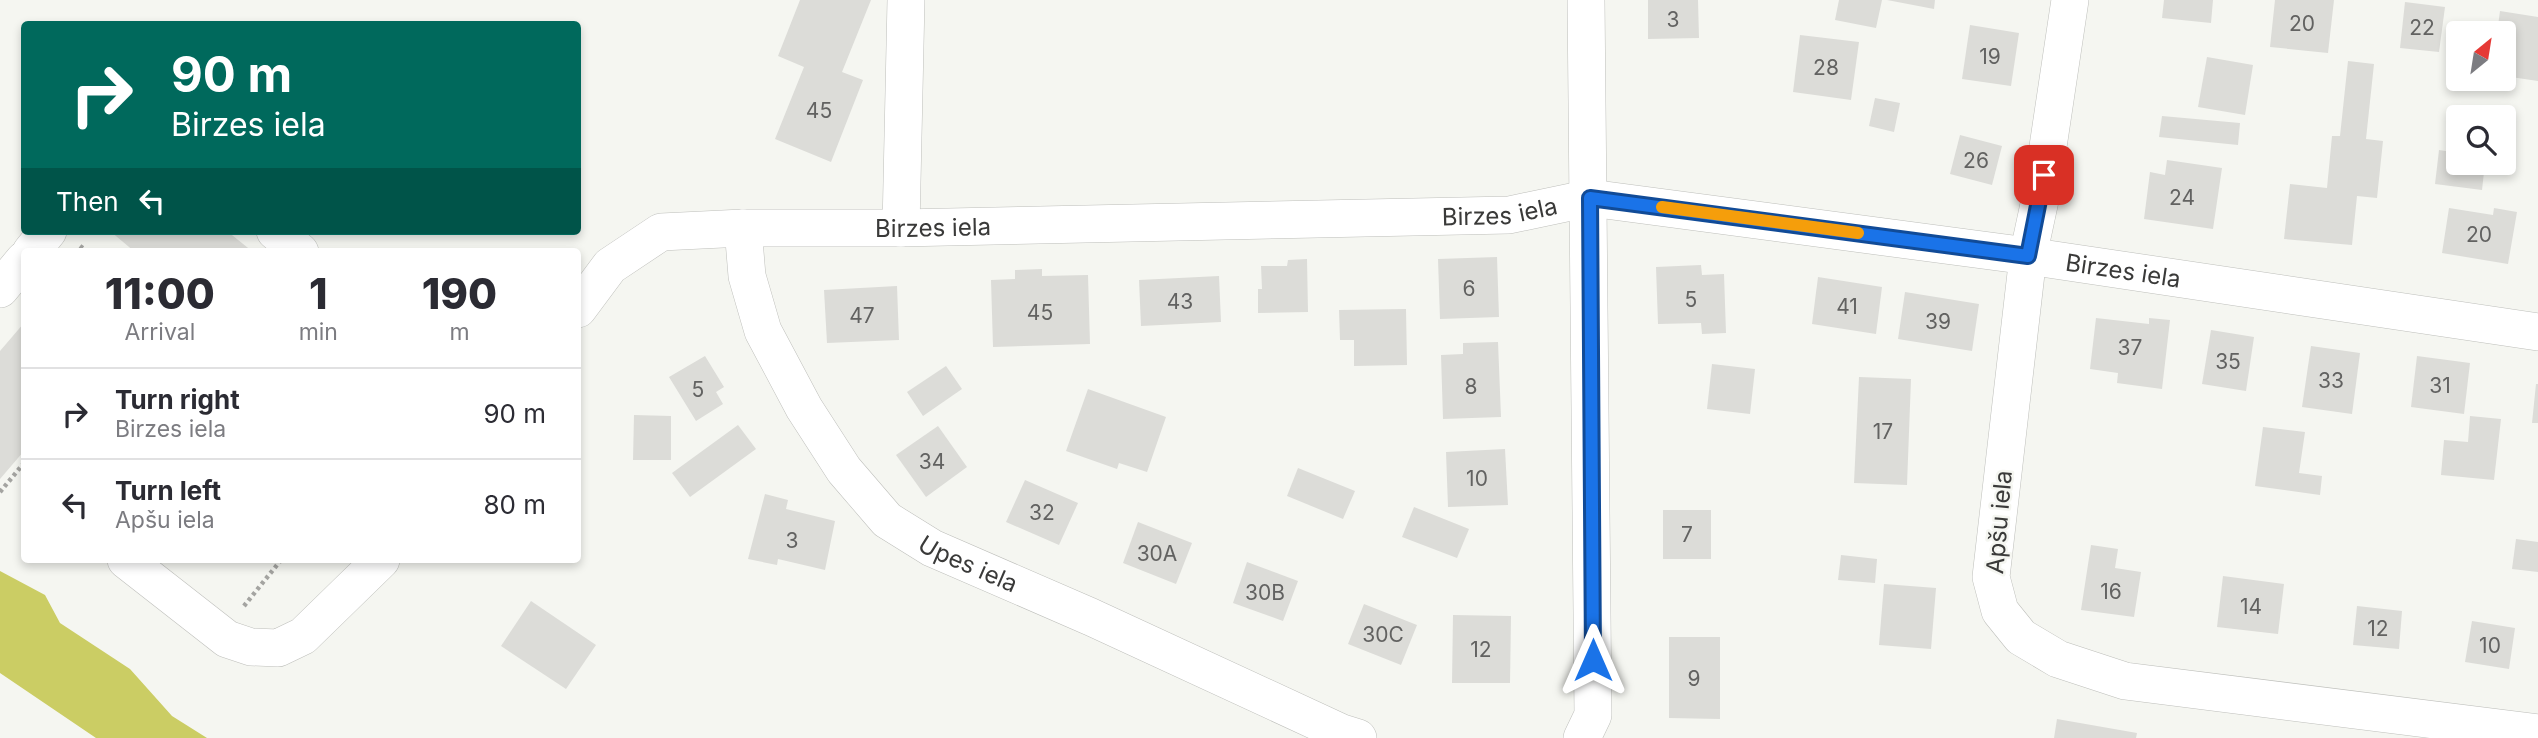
<!DOCTYPE html>
<meta charset="utf-8">
<style>
:root{--surface:#fff;--page:#f7f7f7;--text:#2b2b33;--muted:#7c7c81;--line:#e1e1e2}
body{margin:0;font-family:Inter,sans-serif;background:var(--page);color:var(--text);height:100vh;display:flex;flex-direction:column;font-size:26px;white-space:nowrap}
*{box-sizing:border-box;margin:0}
p{font-size:23px;color:var(--muted)}
.icon{flex:none;width:38px;height:38px;fill:none;stroke:currentColor;stroke-width:2;stroke-linecap:round;stroke-linejoin:round}
.map{position:relative;flex:1;overflow:hidden}
.side{position:absolute;left:21px;top:248px;width:560px;height:315px;display:flex;flex-direction:column;background:var(--surface);border-radius:7px;box-shadow:0 4px 10px #0003}
.side>*{flex:none}
.guide{position:absolute;left:21px;top:21px;width:560px;height:214px;border-radius:7px;box-shadow:0 4px 10px #0003;background:#00695c;color:#fff;overflow:hidden}
.needle{width:46px;rotate:30deg}
.buttons{position:absolute;left:2446px;top:21px;display:grid;gap:14px}
.buttons a{display:grid;place-items:center;width:70px;height:70px;border-radius:7px;background:var(--surface);box-shadow:0 4px 10px #0003;font-size:35px}
.pin{position:absolute;display:grid;place-items:center;width:60px;height:60px;color:#fff;margin:-30px;border-radius:14px;box-shadow:0 4px 10px #0006}
.me{position:absolute;width:77px;margin:-38px;rotate:0deg;stroke-linejoin:round;filter:drop-shadow(0 0 5px #0008)}
.turn{display:flex;align-items:center;gap:24px;height:147px;padding:0 35px;font-size:32px}
.turn .icon{width:91px;height:91px;stroke-width:2.5}
.turn b{display:block;font-size:49px;line-height:60px}
.then{display:flex;align-items:center;height:66px;padding:0 35px;background:#0003;gap:14px;font-size:26px}
.eta{display:flex;justify-content:space-evenly;align-items:center;height:119px;text-align:center}
.eta b{font-size:42px;font-weight:800;line-height:49px}
ul{padding:0;list-style:none}
li{display:flex;align-items:center;gap:21px;height:91px;padding:0 35px;border-top:2px solid var(--line)}
li div{flex:1}
li b{display:block;font-size:26px}
li em{font-style:normal}
.map>svg:first-child{display:block}
.water{fill:#cbcd64}
.building{fill:#dcdcd8}
.lines{fill:none;stroke-linecap:round;stroke-linejoin:round}
.minor-casing{stroke:#bebfbb;stroke-width:38}
.path{stroke:#a4a4a1;stroke-width:4.5;stroke-dasharray:3.5 3.5;stroke-linecap:butt}
.minor{stroke:#fff;stroke-width:37}
.route-casing{stroke:#114b97;stroke-width:18}
.route{stroke:#1a73e8;stroke-width:12}
.slow{stroke:#f59e0b;stroke-width:12}
.labels{text-anchor:middle;dominant-baseline:central;stroke-width:5;stroke-linejoin:round;paint-order:stroke}
.number-label{font-size:21px;fill:#626261}
.street-label{font-size:24px;fill:#3a3a39;stroke:#f5f6f1}
</style>
<div class="map">
<svg width="2538" height="738" viewBox="0 0 2538 738">
<rect width="100%" height="100%" fill="#f5f6f1"/>
<polygon class="water" points="0,571 45,595 60,623 130,669 172,716 207,738 96,738 0,673"/>
<g class="building">
<polygon points="800,0 871,0 842,72 863,80 831,162 775,139 804,67 778,56"/>
<polygon points="1648,0 1698,0 1699,38 1648,39"/>
<polygon points="1839,0 1882,0 1876,28 1835,20"/>
<polygon points="1887,0 1935,0 1934,9"/>
<polygon points="2164,0 2213,0 2211,23 2162,18"/>
<polygon points="2275,0 2334,0 2328,53 2270,47"/>
<polygon points="2405,2 2445,7 2439,52 2400,48"/>
<polygon points="2500,11 2538,17 2538,81 2504,76 2504,33 2497,33"/>
<polygon points="1970,25 2019,33 2011,86 1962,79"/>
<polygon points="1800,35 1859,42 1851,100 1793,92"/>
<polygon points="2207,57 2253,65 2245,115 2198,107"/>
<polygon points="2348,61 2374,64 2366,139 2383,141 2377,198 2357,196 2352,245 2284,239 2290,184 2327,188 2332,136 2340,136"/>
<polygon points="1875,98 1900,103 1894,132 1869,126"/>
<polygon points="2162,116 2240,123 2238,145 2159,137"/>
<polygon points="1960,135 2002,146 1992,185 1950,174"/>
<polygon points="2439,150 2459,153 2459,163 2485,163 2482,190 2435,184"/>
<polygon points="2167,160 2222,168 2213,229 2144,219 2150,172 2165,175"/>
<polygon points="2449,208 2493,215 2494,208 2517,212 2508,264 2442,253"/>
<polygon points="110,231 227,231 253,252 135,252"/>
<polygon points="1497,257 1499,317 1440,319 1438,259"/>
<polygon points="1307,259 1308,312 1258,313 1258,289 1262,289 1261,266 1287,266 1288,260"/>
<polygon points="1701,265 1702,275 1724,274 1726,333 1702,334 1701,323 1658,324 1656,267"/>
<polygon points="1042,269 1042,276 1088,275 1090,344 993,347 991,280 1015,279 1015,270"/>
<polygon points="1219,276 1221,322 1141,326 1139,280"/>
<polygon points="1818,277 1882,287 1876,334 1812,324"/>
<polygon points="897,286 899,340 827,343 824,290"/>
<polygon points="1905,292 1979,304 1972,351 1898,339"/>
<polygon points="1406,309 1407,365 1354,366 1354,340 1340,340 1339,310"/>
<polygon points="2096,318 2149,324 2149,318 2170,320 2162,389 2117,383 2118,373 2090,369"/>
<polygon points="24,323 24,451 0,479 0,351"/>
<polygon points="2211,330 2254,337 2246,391 2202,384"/>
<polygon points="1498,342 1501,417 1443,419 1441,355 1463,354 1463,343"/>
<polygon points="2311,346 2360,353 2352,414 2302,407"/>
<polygon points="705,356 724,387 716,392 723,404 696,421 669,377"/>
<polygon points="2417,356 2470,363 2464,414 2411,407"/>
<polygon points="1712,364 1755,369 1750,414 1707,409"/>
<polygon points="946,366 962,389 923,416 907,392"/>
<polygon points="1859,377 1911,379 1907,485 1854,483"/>
<polygon points="2536,384 2538,384 2538,423 2532,423"/>
<polygon points="1088,389 1166,417 1147,472 1119,463 1117,469 1066,451"/>
<polygon points="634,415 671,416 671,460 633,460"/>
<polygon points="2470,416 2501,419 2494,480 2441,475 2444,440 2468,442"/>
<polygon points="738,425 756,449 690,497 672,473"/>
<polygon points="938,426 967,467 926,497 896,455"/>
<polygon points="2263,427 2305,432 2299,473 2322,476 2320,495 2255,486"/>
<polygon points="1505,449 1508,505 1448,507 1446,452"/>
<polygon points="1298,468 1355,491 1343,519 1287,496"/>
<polygon points="1025,480 1078,503 1059,545 1006,522"/>
<polygon points="765,494 788,500 786,509 835,521 825,570 778,559 777,565 748,559"/>
<polygon points="1414,507 1469,529 1457,558 1402,537"/>
<rect x="1663" y="510" width="48" height="49"/>
<polygon points="1138,522 1192,543 1176,584 1123,563"/>
<polygon points="2516,539 2538,542 2538,572 2512,569"/>
<polygon points="2091,545 2118,549 2115,568 2141,572 2134,617 2081,610"/>
<polygon points="1841,555 1877,559 1875,583 1838,580"/>
<polygon points="1247,562 1298,581 1283,621 1233,603"/>
<polygon points="2223,576 2284,584 2278,634 2217,627"/>
<polygon points="1884,584 1936,588 1931,649 1879,645"/>
<polygon points="531,601 596,645 566,689 501,646"/>
<polygon points="1364,604 1417,625 1401,665 1348,644"/>
<polygon points="2357,606 2402,611 2399,649 2353,645"/>
<polygon points="1453,615 1511,616 1510,683 1452,683"/>
<polygon points="2472,621 2515,628 2509,669 2465,662"/>
<polygon points="1669,637 1720,637 1720,719 1669,718"/>
<polygon points="2057,719 2137,733 2136,738 2054,738"/>
</g>
<g class="lines">
<g class="minor-casing">
<g id="minor">
<polyline points="2070,0 2040,200 2028,256 1991,577 2000,611 2021,637 2058,659 2125,681 2538,733"/>
<path id="s1" d="M 743,228 L 747,276 L 763,331 L 804,408 L 844,470 L 887,520 L 932,548 L 1091,617 L 1342,733 L 1358,738"/>
<polyline points="901,228 906,0"/>
<polyline points="275,231 300,252"/>
<polyline points="31,252 48,231"/>
<polyline points="0,289 24,260"/>
<path id="s2" d="M 578,309 L 610,266 L 661,232 L 743,228 L 901,228 L 1509,215 L 1590,198 L 2028,256 L 2538,332"/>
<polyline points="126,560 227,639 251,647 278,648 303,636 381,560"/>
<polyline points="1582,738 1593,715 1586,0"/>
</g>
</g>
<g class="path">
<polyline points="80,246 88,252"/>
<polyline points="0,492 24,463"/>
<polyline points="244,606 281,560"/>
</g>
<use href="#minor" class="minor"/>
</g>
<g class="lines">
<g class="route-casing">
<polyline id="route" points="1593,660 1590,198 2028,256 2044,175"/>
</g>
<use href="#route" class="route"/>
<polyline class="slow" points="1662,207 1858,233"/>
</g>
<g class="labels">
<g class="number-label">
<text x="1673" y="19">3</text>
<text x="2302" y="23">20</text>
<text x="2422" y="27">22</text>
<text x="1990" y="56">19</text>
<text x="1826" y="67">28</text>
<text x="819" y="110">45</text>
<text x="1976" y="160">26</text>
<text x="2182" y="197">24</text>
<text x="2479" y="234">20</text>
<text x="1469" y="288">6</text>
<text x="1691" y="299">5</text>
<text x="1180" y="301">43</text>
<text x="1847" y="306">41</text>
<text x="1040" y="312">45</text>
<text x="862" y="315">47</text>
<text x="1938" y="321">39</text>
<text x="2130" y="347">37</text>
<text x="2228" y="361">35</text>
<text x="2331" y="380">33</text>
<text x="2440" y="385">31</text>
<text x="1471" y="386">8</text>
<text x="698" y="389">5</text>
<text x="1883" y="431">17</text>
<text x="932" y="461">34</text>
<text x="1477" y="478">10</text>
<text x="1042" y="512">32</text>
<text x="1687" y="534">7</text>
<text x="792" y="540">3</text>
<text x="1157" y="553">30A</text>
<text x="2111" y="591">16</text>
<text x="1265" y="592">30B</text>
<text x="2251" y="606">14</text>
<text x="2378" y="628">12</text>
<text x="1383" y="634">30C</text>
<text x="2490" y="645">10</text>
<text x="1481" y="649">12</text>
<text x="1694" y="678">9</text>
</g>
<g class="street-label">
<text stroke="none"><textPath href="#s2" startOffset="954">Birzes iela</textPath></text>
<text stroke="none"><textPath href="#s2" startOffset="387">Birzes iela</textPath></text>
<text stroke="none"><textPath href="#s2" startOffset="1584">Birzes iela</textPath></text>
<text transform="translate(1999 522) rotate(-85)">Apšu iela</text>
<text stroke="none"><textPath href="#s1" startOffset="425">Upes iela</textPath></text>
</g>
</g>
</svg>
<div class="buttons">
<a><svg class="needle" viewBox="-14 -14 28 28"><path d="M0-13l5 13h-10z" fill="#e53935"/><path d="M0 13l5-13h-10z" fill="#7c7c81"/></svg></a>
<a><svg class="icon" aria-label="search" viewBox="0 0 24 24"><circle cx="10" cy="10" r="6"/><path d="M15 15l6 6"/></svg></a>
</div>
<div class="pin" style="left:2044px;top:175px;background:#d93025"><svg class="icon" aria-label="arrive" viewBox="0 0 24 24"><path d="M6 21V4h12l-3 4 3 4H6"/></svg></div>
<svg class="me" style="left:1593px;top:660px" viewBox="-20 -20 40 40"><path d="M0-17L14 15 0 8-14 15z" fill="#1a73e8" stroke="#fff" stroke-width="4"/></svg>
<div class="guide">
<div class="turn"><svg class="icon" aria-label="right" viewBox="0 0 24 24"><path d="M7 20v-9h11M14 6l5 5-5 5"/></svg><div><b>90 m</b>Birzes iela</div></div>
<div class="then">Then<svg class="icon" aria-label="left" viewBox="0 0 24 24"><path d="M17 20v-9H6M10 6l-5 5 5 5"/></svg></div>
</div>
<section class="side">
<div class="eta">
<div><b>11:00</b><p>Arrival</p></div>
<div><b>1</b><p>min</p></div>
<div><b>190</b><p>m</p></div>
</div>
<ul>
<li><svg class="icon" aria-label="right" viewBox="0 0 24 24"><path d="M7 20v-9h11M14 6l5 5-5 5"/></svg><div><b>Turn right</b><p>Birzes iela</p></div><em>90 m</em></li>
<li><svg class="icon" aria-label="left" viewBox="0 0 24 24"><path d="M17 20v-9H6M10 6l-5 5 5 5"/></svg><div><b>Turn left</b><p>Apšu iela</p></div><em>80 m</em></li>
</ul>
</section>
</div>
